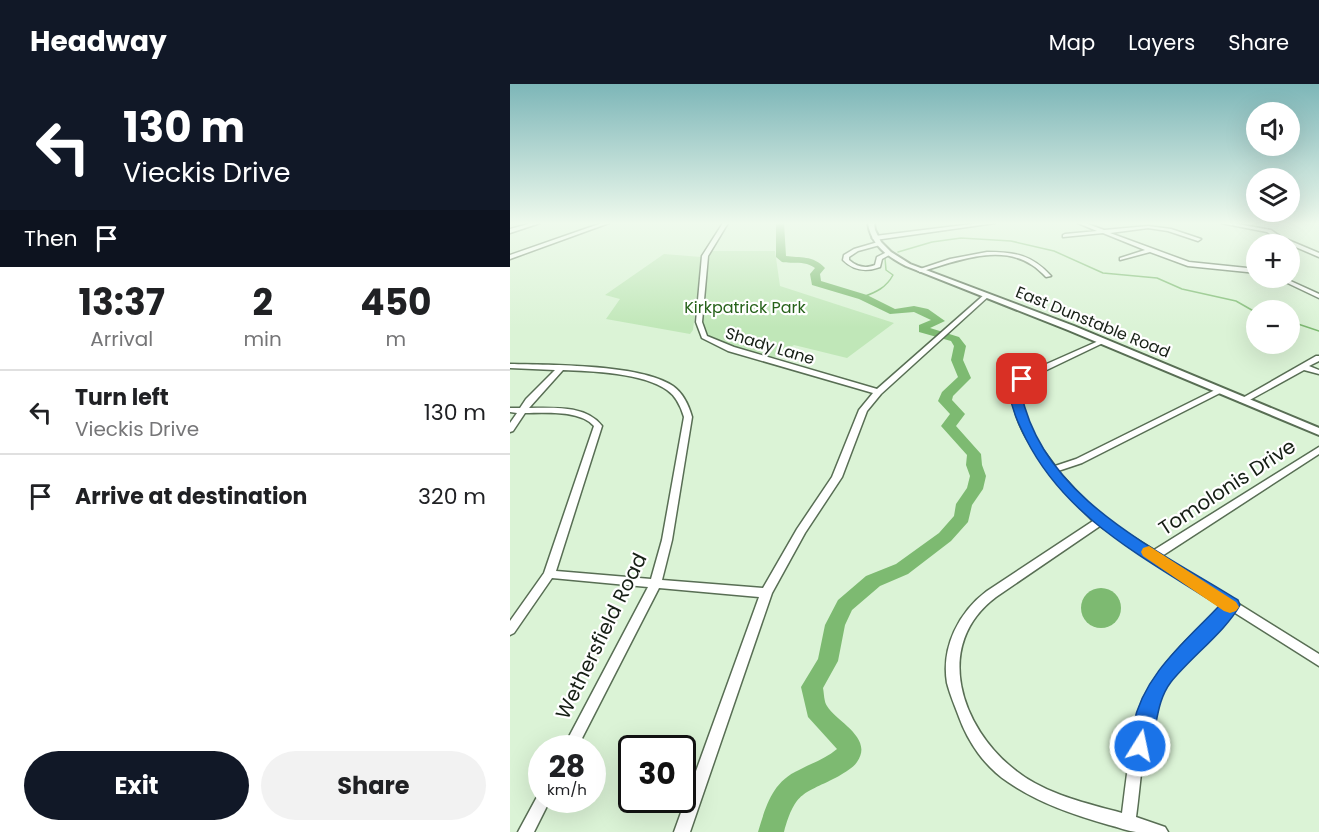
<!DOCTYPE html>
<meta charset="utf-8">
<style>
:root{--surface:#fff;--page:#f2f2f2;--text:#202124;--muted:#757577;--line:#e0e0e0;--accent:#111827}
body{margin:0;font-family:Poppins,sans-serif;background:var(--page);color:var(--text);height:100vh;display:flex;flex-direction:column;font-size:22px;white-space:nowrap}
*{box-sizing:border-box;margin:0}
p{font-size:20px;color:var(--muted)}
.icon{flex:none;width:33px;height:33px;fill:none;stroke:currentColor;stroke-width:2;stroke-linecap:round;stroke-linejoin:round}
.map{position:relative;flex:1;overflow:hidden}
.panel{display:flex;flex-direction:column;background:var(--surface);width:510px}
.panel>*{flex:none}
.banner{background:#111827;color:#fff;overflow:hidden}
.tools{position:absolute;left:736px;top:18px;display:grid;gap:12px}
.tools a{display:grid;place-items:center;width:54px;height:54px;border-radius:50%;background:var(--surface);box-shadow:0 6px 24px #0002;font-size:30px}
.speed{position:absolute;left:18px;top:651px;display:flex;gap:12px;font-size:30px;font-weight:700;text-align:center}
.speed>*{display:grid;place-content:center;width:78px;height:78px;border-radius:50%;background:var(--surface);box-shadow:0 6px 24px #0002;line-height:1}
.speed small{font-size:15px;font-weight:400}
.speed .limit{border:3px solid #111;border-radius:9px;background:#fff;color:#111}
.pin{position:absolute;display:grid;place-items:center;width:51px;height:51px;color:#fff;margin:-26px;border-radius:12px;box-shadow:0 3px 9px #0006}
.me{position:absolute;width:66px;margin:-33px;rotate:10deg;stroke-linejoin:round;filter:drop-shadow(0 0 4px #0008)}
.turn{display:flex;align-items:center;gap:21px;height:126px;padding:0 24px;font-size:27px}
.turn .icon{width:78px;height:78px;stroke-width:2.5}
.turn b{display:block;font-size:42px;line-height:51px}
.then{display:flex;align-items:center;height:57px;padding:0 24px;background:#0003;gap:12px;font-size:22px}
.eta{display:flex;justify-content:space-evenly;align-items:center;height:102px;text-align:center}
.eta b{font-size:36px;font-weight:700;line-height:42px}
.primary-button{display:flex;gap:12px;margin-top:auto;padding:12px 24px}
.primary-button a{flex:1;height:69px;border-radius:36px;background:var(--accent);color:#fff;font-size:24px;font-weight:700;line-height:69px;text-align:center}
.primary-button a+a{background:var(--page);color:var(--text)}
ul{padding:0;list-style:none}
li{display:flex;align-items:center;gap:18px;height:84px;padding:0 24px;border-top:2px solid var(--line)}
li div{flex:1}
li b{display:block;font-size:22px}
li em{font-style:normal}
header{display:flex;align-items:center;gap:36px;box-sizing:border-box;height:84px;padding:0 30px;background:var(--accent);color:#fff}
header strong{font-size:28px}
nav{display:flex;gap:33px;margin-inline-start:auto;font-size:21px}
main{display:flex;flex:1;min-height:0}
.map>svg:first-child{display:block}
.green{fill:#c0e7b8}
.water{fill:#7dba71}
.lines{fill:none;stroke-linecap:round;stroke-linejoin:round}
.stream{stroke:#7dba71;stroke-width:1.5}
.river{fill:#7dba71;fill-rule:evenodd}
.minor-casing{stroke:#586e54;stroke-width:3}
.tertiary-casing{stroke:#586e54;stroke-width:4}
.minor{fill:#fff;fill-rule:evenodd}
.tertiary{fill:#fff;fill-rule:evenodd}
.route{fill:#1a73e8;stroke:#114b97;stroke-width:1.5}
.slow{fill:#f59e0b}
.labels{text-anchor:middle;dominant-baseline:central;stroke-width:4.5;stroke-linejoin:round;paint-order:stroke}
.far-park-label{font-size:16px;fill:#27621b;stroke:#fff}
.far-street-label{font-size:16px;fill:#161f15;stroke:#fff}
.street-label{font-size:20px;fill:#161f15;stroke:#fff}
</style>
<header>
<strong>Headway</strong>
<nav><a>Map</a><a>Layers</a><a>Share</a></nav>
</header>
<main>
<section class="panel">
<div class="banner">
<div class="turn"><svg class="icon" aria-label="left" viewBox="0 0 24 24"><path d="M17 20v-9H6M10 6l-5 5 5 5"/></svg><div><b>130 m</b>Vieckis Drive</div></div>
<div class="then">Then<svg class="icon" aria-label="arrive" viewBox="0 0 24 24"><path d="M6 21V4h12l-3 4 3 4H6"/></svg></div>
</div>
<div class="eta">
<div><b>13:37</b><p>Arrival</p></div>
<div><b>2</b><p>min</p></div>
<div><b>450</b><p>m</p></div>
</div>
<ul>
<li><svg class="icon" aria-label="left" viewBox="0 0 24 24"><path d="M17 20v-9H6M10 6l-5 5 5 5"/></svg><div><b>Turn left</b><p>Vieckis Drive</p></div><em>130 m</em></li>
<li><svg class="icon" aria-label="arrive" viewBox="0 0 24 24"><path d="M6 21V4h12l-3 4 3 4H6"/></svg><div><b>Arrive at destination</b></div><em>320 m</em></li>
</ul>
<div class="primary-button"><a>Exit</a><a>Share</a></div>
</section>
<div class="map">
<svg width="809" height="748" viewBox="0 0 809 748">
<rect width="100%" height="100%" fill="#dbf3d6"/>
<g class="green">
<polygon points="200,167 265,167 270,202 384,239 337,274 284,261 263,274 203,256 197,251 192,237"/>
<polygon points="154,170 191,173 183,246 180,250 96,235 110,215 95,211"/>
</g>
<circle class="water" cx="591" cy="524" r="20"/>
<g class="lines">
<g class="stream">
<polyline points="388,168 422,158 451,154 501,157 544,167 593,189 647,194 672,205 726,217 747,229"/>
<path d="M 353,213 C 366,208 376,204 383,191 L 376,186 L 375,174"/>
<polyline points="780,240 788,240 809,247"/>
</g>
<path class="river" d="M 266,139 L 274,139 L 276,172 C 290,174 303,171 315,184 L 310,190 L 311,197 L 357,211 L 385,225 L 404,222 L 418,225 L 435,237 L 420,244 L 449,253 L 456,262 L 453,276 L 461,294 L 443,312 L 442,316 L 455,330 L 446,342 L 471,370 L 472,381 L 476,392 L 473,405 L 462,421 L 458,438 L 441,457 L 398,490 L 370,502 L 342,526 L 335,541 L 328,577 L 313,604 C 314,609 314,618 317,622 C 327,638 364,654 347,678 C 343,684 335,688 329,692 C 293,711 286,706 274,748 L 248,748 C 256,722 262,698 289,686 C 302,679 315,675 327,665 L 298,633 L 291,603 L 308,575 L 315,541 L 328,516 L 356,492 L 386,480 L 429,449 L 444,432 L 446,420 L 457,404 L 460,392 L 456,381 L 457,371 L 431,342 L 440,330 L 428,317 L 432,308 L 448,293 L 441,276 L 444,262 L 441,257 L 409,248 L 409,241 L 421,236 L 404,228 L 380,230 L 349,215 L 302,201 L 300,190 L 305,184 C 294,176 284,180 272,178 L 266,173 Z"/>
<g class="minor-casing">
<g id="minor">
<polygon points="22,139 30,139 0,149 0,145"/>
<polygon points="92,139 99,139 0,175 0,171"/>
<path d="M 213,139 L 218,139 L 198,172 L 192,238 L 197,252 L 224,263 L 367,305 L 475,210 L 480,211 L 371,310 L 357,327 L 332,393 L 295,449 L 262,509 L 180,748 L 164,748 L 249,513 L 149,504 L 67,664 L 53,664 L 138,503 L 42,494 L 4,549 L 0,551 L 0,537 L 34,489 L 84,342 C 70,326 35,329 15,329 L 3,347 L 0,348 L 0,339 L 7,329 L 0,328 L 0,324 L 10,324 L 16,315 L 45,286 L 0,284 L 0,280 C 41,281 130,280 163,302 C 173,309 179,322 182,333 L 162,456 L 152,496 L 253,504 L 287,445 L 322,393 L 349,326 L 363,309 L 218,267 L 192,254 L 186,238 L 192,172 ZM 53,286 C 82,287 133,289 157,306 C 166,312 171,323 174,333 L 152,456 L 141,495 L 46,487 L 92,342 C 76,321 43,324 19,324 Z"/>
<polygon points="470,139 485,139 365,156 362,154 365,152"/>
<polygon points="568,139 575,139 594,146 638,142 661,145 691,155 688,157 658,147 638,144 600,149 679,178 747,185 747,189 678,182 640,168 610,176 610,174 635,166 593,149 553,153 553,151 555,150 587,147"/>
<polygon points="711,139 722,139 761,146 771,153 809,169 809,173 767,155 757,148"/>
<path d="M 368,158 L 371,160 L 370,161 L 348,167 L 339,173 L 339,176 C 347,183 355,185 365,181 L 367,173 L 377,168 L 381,168 L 381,170 L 372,175 L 370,183 C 356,188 344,187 333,176 L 334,171 L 344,165 Z"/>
<path d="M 477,168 C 505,168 522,171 541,192 L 536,193 C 532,189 527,184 522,181 C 489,159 444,178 410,188 L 407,186 L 440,175 Z"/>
<polygon points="767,194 774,194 809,210 809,214"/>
<path d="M 593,255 L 596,257 L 595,258 L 520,294 L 510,304 C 510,309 509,314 510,319 C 514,342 531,364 545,382 L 566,375 L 707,305 L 713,305 L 714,307 L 572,379 L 548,387 L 568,409 L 594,435 L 644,466 L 809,363 L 809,370 L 652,472 L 809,570 L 809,582 L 722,527 C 699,551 672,574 654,603 C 632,641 632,691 626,733 L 655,743 L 658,748 C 647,748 636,748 626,748 C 617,747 608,743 599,741 C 564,731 529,719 498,698 C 475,683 458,658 449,633 C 445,622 440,611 437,599 C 431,563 449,528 477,507 L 583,437 L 561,414 L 540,389 L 538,388 L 537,385 C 519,360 502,336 502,304 L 514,290 ZM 590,442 L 713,522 C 689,545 662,567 645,596 C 621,636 618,684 612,729 C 575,719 535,710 505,686 C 451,644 422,561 486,513 Z"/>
<polygon points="806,272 809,272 809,277 799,282 809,286 809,290 794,286 736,318 730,318 729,316"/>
<polygon points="32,709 32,716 40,716 24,748 8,748 28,711"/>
</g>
</g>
<g class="tertiary-casing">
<path id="tertiary" d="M 358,139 L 364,139 L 365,146 L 371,158 L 381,168 L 400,180 L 564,242 L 809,344 L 809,351 L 558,246 L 396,182 C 377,172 361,161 358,139 Z"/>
</g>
<use href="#minor" class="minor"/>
<use href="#tertiary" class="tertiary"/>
</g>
<linearGradient id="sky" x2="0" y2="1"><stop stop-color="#7db6b8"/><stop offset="0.57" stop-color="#effaed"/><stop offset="1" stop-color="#effaed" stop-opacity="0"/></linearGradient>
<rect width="809" height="244" fill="url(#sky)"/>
<path class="route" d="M 512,292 L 518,295 L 511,308 C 532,414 645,464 728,516 L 730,521 C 717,546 680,574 661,598 C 645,619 648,645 638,669 L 630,671 L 623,669 C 619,659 622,651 623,642 C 633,591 675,558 709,522 C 637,475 557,436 516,355 C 508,339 502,326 499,308 L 508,293 Z"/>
<polygon class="slow" points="639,462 726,518 729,523 726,527 720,529 714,527 633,472 631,468 633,464"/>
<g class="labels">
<g class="far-park-label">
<text x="235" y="223">Kirkpatrick Park</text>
</g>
<g class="far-street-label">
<text transform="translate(583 238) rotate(22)">East Dunstable Road</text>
<text transform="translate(260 262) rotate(17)">Shady Lane</text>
</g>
<g class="street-label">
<text transform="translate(717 403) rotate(-33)">Tomolonis Drive</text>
<text transform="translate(91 552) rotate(-64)">Wethersfield Road</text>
</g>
</g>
</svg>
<div class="tools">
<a><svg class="icon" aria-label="sound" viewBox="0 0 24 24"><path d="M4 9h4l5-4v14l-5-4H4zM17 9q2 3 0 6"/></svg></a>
<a><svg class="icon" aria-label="layers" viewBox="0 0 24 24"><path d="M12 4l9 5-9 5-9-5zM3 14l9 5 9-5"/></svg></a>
<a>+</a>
<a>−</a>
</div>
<div class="speed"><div>28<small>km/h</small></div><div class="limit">30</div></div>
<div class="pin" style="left:512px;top:295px;background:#d93025"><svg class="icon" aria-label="arrive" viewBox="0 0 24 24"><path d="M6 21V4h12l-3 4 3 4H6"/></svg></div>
<svg class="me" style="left:630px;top:662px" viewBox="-20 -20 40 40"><circle r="17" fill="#1a73e8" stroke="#fff" stroke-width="3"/><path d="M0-11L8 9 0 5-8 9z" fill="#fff"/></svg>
</div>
</main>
